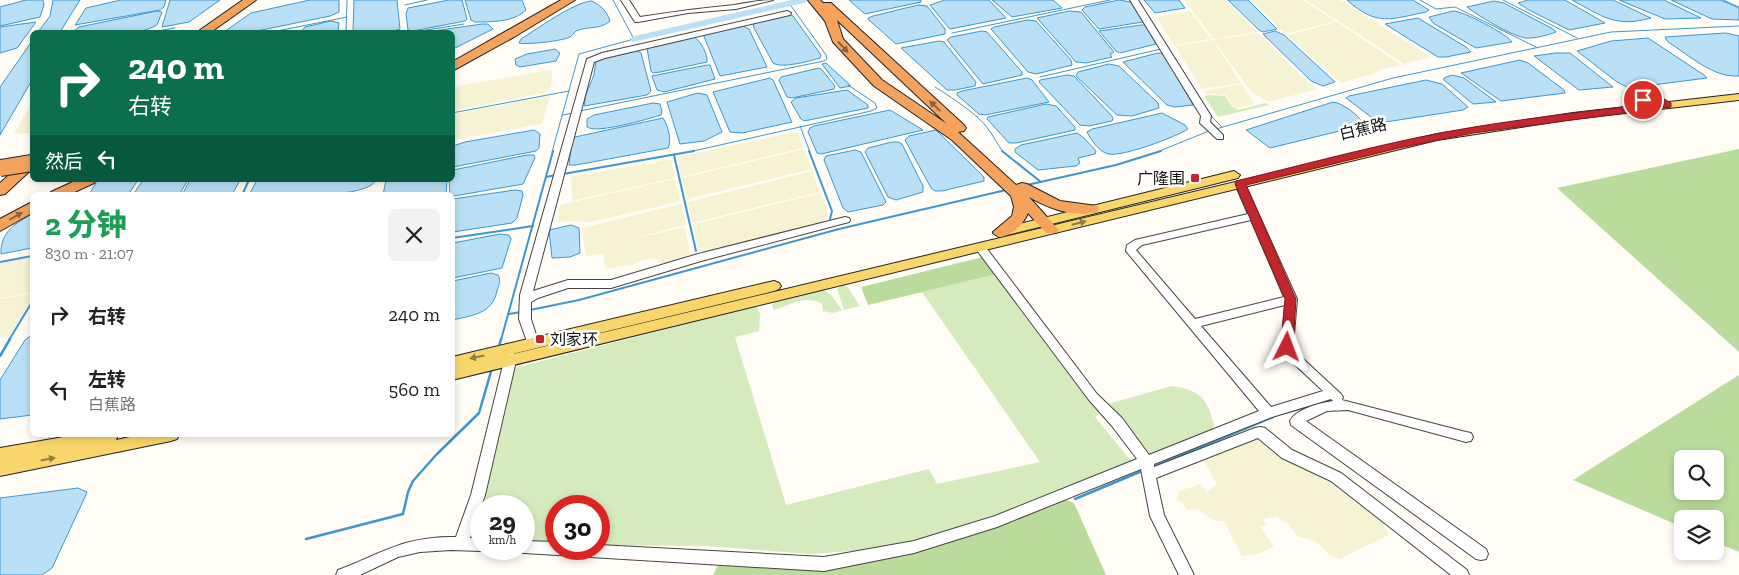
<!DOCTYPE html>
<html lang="zh">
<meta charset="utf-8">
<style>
:root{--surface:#fff;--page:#f2f2f2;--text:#222;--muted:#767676}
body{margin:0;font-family:"Zilla Slab","Noto Sans SC",serif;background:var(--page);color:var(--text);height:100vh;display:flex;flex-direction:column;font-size:19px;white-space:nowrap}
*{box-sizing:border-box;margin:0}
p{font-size:16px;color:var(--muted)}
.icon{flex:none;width:28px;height:28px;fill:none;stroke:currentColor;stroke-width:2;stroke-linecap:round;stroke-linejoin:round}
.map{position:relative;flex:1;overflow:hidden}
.drawer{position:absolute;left:30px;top:192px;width:425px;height:245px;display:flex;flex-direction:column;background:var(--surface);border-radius:8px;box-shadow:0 2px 8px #0003}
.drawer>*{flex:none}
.top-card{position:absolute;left:30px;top:30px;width:425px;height:152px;border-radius:8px;box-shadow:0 2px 8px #0003;background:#0b6e4f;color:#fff;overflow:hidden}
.controls{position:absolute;left:1674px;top:450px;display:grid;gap:10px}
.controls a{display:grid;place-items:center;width:50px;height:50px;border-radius:8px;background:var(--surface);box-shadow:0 2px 8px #0003;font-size:25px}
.speed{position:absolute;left:470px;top:495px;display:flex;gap:10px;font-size:25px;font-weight:700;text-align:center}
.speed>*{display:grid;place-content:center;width:65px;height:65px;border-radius:50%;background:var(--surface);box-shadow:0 2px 8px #0003;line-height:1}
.speed small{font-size:12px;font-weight:400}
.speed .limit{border:8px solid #d22;background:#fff;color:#111}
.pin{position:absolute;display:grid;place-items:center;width:42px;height:42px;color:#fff;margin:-21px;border:2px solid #fff;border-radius:50%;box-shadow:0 1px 5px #0007}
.me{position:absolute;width:55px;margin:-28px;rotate:3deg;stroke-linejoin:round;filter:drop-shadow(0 0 4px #0008)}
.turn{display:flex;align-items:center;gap:18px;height:105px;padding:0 15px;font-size:22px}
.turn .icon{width:65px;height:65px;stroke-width:2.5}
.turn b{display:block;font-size:35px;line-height:42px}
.then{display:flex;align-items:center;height:48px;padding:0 15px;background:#0003;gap:10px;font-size:19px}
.round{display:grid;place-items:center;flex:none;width:52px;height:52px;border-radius:8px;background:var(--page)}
.headline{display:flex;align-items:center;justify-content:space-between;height:85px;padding:0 15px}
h1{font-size:30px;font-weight:800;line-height:38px;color:#1e9e55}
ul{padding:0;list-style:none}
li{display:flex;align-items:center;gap:15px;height:75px;padding:0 15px}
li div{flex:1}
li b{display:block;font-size:19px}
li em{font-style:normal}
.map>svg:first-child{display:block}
.farmland{fill:#f6f3d4}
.green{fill:#d5ebbd}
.forest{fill:#b9dc9c;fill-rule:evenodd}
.water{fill:#b9e0f7;stroke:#3f96cf}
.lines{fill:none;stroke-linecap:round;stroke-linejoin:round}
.stream-far2{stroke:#3f96cf;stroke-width:1}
.stream-far1{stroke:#3f96cf;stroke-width:2}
.stream{stroke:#3f96cf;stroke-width:2.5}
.canal{stroke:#b9e0f7;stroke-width:5.5}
.minor-casing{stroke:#444;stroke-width:2}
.major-casing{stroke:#222;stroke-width:2}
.highway-casing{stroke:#222;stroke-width:2}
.minor{fill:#fff;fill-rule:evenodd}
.major{fill:#f9d66b;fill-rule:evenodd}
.highway{fill:#f5a25d;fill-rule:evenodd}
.highway-bridge-casing{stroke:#222;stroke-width:18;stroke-linecap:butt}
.highway-bridge{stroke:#f5a25d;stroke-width:16}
.oneway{fill:#8e613b}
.oneway2{fill:#917d42}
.route{fill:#c4262e;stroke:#7f191e}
.poi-dot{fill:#c4262e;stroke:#fff;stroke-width:2}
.labels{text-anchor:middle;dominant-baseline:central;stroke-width:5;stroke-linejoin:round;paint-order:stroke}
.street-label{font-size:16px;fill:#111;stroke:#fff}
.poi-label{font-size:16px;fill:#111;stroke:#fff;text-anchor:end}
</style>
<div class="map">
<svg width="1739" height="575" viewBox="0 0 1739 575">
<rect width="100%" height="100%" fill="#fffdf5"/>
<g class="farmland">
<polygon points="1184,0 1226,0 1257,32 1214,39"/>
<polygon points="1250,0 1303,0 1335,21 1286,34"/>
<polygon points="1306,0 1340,0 1431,57 1404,64"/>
<polygon points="1190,11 1211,39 1174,45 1156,17"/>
<polygon points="1337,22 1401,65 1380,70 1376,73 1341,83 1287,35"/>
<polygon points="1258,33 1291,66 1317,89 1269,102 1251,92 1214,40"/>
<polygon points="1213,40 1241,83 1202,89 1175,46"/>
<polygon points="550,70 552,70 552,78 550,90 544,93 453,111 453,87"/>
<polygon points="1242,84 1254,104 1237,108 1233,106 1226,95 1205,94 1204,91"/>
<polygon points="550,96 542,124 453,140 453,114"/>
<polygon points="28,109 32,109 32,133 14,134"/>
<polygon points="795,132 798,133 803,148 681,177 677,157"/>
<polygon points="804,149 812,169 687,199 682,178"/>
<polygon points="671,159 675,178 572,201 571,177"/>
<polygon points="812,171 820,192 692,223 688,202"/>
<polygon points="675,179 680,199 677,202 591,222 569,221 557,223 560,205"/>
<polygon points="821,193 828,214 825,220 820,223 703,252 698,248 693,224"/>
<polygon points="681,204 686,225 614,243 685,227 690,253 685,258 661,264 656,258 643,260 637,262 635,265 605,269 603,253 586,256 582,228"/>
<polygon points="32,256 32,292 0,298 0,263"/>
<polygon points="32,293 32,298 10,335 0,338 0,299"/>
<polygon points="1254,435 1355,493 1350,496 1355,503 1377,512 1389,535 1339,559 1329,554 1315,541 1297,536 1287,523 1276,516 1263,519 1267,525 1260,526 1274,547 1259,553 1242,556 1224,521 1215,521 1197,509 1187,510 1183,503 1177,499 1179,491 1201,484 1207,492 1217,484 1201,456"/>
</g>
<g class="green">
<polygon points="1208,95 1225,96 1232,106 1238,110 1265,103 1269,105 1218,117 1204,96"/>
<polygon points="997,274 1102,411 1095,417 1135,466 1031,503 919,539 866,550 810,554 707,546 599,545 599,506 556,506 556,545 524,544 524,506 481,506 481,517 477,517 511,374 514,368 757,306 760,314 759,331 735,337 786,505 929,469 937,484 1040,462 922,292"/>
<polygon points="841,285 847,286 860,306 844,310 837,289"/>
<path d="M 824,290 L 831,295 L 842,310 L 833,313 L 823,311 L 822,304 C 808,294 789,305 774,310 L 772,306 L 774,302 Z"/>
<path d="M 1172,386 C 1200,390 1207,398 1214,425 L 1209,436 L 1147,456 L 1104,405 Z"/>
</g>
<g class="forest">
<polygon points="1739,149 1739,352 1557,188"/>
<polygon points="983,257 997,274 868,305 861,287"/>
<path d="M 1739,375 L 1739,552 L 1715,542 L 1715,519 L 1682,519 L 1682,527 L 1573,480 ZM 1682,459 L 1715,459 L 1715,491 L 1682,491 Z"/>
<polygon points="1062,498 1074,503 1106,575 713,575 720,561 811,568 904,556 987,531"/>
</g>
<g class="water">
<polygon points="26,0 43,0 44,5 40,17 0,26 0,7"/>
<polygon points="53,0 80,0 60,32 38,32 50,16"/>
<polygon points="121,0 166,0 164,7 160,10 75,25 86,8"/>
<polygon points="170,0 220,0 189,22 162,27"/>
<polygon points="310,0 339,0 339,12 330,16 252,32 224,32 251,13"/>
<polygon points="354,0 397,0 400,29 390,32 353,32"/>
<polygon points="449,0 462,0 467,19 465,21 413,31 408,30 406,14 408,8"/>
<path d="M 465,0 L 522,0 L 526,10 C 514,22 492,22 475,22 L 471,20 Z"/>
<polygon points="849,0 921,0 921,2 865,14"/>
<polygon points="945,0 989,0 1006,18 950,29 930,5"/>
<polygon points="992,0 1053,0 1062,8 1012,17"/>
<polygon points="1119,0 1131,2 1143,22 1099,29 1082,10 1085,7"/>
<polygon points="1144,0 1179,0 1185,8 1155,13"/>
<polygon points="1228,0 1248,0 1277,29 1263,32 1259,30"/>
<path d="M 1347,0 L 1413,0 L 1429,10 L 1426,12 C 1391,19 1377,27 1347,0 Z"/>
<polygon points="1528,0 1565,0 1605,23 1569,30 1529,10 1518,3"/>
<path d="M 1572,0 L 1613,0 L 1651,18 C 1615,28 1602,16 1572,0 Z"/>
<polygon points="1619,0 1664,0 1701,18 1665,19"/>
<polygon points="1671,0 1720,0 1739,8 1739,20 1712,19"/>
<path d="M 592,1 C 601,6 607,11 610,21 C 600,30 587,26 576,31 C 574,33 572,35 570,37 C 562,41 527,45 519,43 L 521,39 C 537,29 574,2 592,1 Z"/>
<path d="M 1494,1 L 1504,3 L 1553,29 L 1556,32 C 1548,35 1534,39 1525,38 C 1510,35 1480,17 1467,7 Z"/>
<polygon points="918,5 927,6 945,29 945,34 896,44 869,20 868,18 873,16"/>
<path d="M 157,11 L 162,12 L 157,25 C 134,38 98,33 73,32 L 79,27 Z"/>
<polygon points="1069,11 1081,12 1114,52 1110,54 1112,57 1086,63 1076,62 1037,18"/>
<path d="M 1453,11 C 1463,11 1507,34 1512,42 L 1476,48 L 1433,23 L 1429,17 Z"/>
<path d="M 788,14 L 793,16 L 821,55 L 820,58 C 810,61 781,69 773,63 L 754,28 L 753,23 Z"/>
<polygon points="1418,18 1466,47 1471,52 1446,57 1438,57 1385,24"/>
<polygon points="1027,20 1036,21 1071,60 1072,65 1036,74 1028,72 991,29 994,27"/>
<polygon points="331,21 339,23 338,32 301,32 305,27"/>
<polygon points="36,22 17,48 0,53 0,27"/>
<polygon points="482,24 488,24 493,29 453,49 452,32 426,32"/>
<polygon points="741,25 749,29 767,67 720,76 703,34"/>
<polygon points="1141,25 1146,25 1156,44 1120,53 1116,51 1099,31"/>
<polygon points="982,31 987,32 1022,72 1022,75 983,84 947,40 951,37"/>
<polygon points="1275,31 1284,35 1335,82 1323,86 1311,81 1263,34"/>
<path d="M 1726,33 L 1739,36 L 1739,76 C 1713,78 1689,55 1668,42 L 1665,37 Z"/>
<path d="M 694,37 C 701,41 708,55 707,62 L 660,72 L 653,73 L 651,71 L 647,48 Z"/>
<polygon points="1648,38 1704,75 1707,78 1629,88 1617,82 1577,51 1611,41"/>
<polygon points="32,41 32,80 0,135 0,87"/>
<polygon points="939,41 944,42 976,82 975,86 955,90 947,90 901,48"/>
<polygon points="555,49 560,53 556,61 520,67 516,65 515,59 527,54"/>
<polygon points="637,51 641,53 651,91 647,95 584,106 586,94 594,75 596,60"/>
<polygon points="1158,53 1164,54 1193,105 1175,107 1167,105 1123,62"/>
<polygon points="1556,53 1570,53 1613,87 1579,90 1534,56"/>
<polygon points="1520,60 1528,63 1564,90 1565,93 1501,101 1461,73"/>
<polygon points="826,63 851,86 840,88 822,64"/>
<polygon points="1109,64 1119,66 1158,103 1159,108 1132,116 1117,115 1076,76 1078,72"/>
<polygon points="707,65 710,65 715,79 664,92 657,90 652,76"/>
<polygon points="819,68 822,70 835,86 834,89 792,98 787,97 779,80 781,77"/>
<polygon points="1067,75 1074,76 1110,114 1113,118 1112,121 1089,126 1080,125 1039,82 1040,80"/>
<polygon points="1452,75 1464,78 1496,102 1473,104 1444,80 1444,78"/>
<polygon points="770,78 773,80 792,122 742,133 730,132 713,92"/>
<polygon points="1027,78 1032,80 1049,102 985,115 979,114 957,95 957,93 962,91"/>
<polygon points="1426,80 1442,84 1468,107 1463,110 1379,123 1346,98 1349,96"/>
<polygon points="847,90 868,105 868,108 804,121 801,119 791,102 796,98"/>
<polygon points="698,93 707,95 722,132 704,141 680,144 667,102"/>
<path d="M 1333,102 C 1343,103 1360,116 1364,125 L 1270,148 L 1246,130 Z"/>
<path d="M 653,103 L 660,104 L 662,111 L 661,115 C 648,119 597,134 587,127 L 587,119 L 594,115 Z"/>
<polygon points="1046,104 1056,106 1075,127 1075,130 1016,143 1009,143 987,119 988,117"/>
<polygon points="890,110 923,130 821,154 817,153 808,132 810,128 814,126"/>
<path d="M 1162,113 L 1185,125 L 1188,129 C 1176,137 1122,157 1109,154 C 1100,153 1091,140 1087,132 L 1092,129 Z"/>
<path d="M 663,118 C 668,125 672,141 668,148 L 576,165 L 569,165 L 572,141 L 575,137 Z"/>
<polygon points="534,130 540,134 539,148 536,151 453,167 453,146 465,142"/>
<polygon points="936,130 984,177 984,181 942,191 935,191 931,188 905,140 909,136"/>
<polygon points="1077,133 1084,138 1096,151 1095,154 1078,158 1080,163 1076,166 1038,170 1015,152 1015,149 1021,145"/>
<polygon points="892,142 898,142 902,144 923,186 923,192 896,200 888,197 865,152 868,148"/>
<polygon points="855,150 861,152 886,202 883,205 848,212 843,208 824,160 826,156"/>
<polygon points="527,155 534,155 535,158 523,184 454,196 450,194 449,180 452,180 453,170"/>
<polygon points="100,180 138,180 128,195 89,195 97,181"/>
<polygon points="143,180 188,180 179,195 133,195"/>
<polygon points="190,180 240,180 232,195 182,195"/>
<path d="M 257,180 L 376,180 C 367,200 271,195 249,195 Z"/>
<polygon points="386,180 447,180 446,194 383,195"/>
<polygon points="515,190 522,191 523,195 517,218 512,223 453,232 453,199"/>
<path d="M 32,214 L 32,248 L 1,254 C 0,232 16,223 32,214 Z"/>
<polygon points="571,225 579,228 580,253 570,257 552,258 549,230"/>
<polygon points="500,234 509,235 511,239 502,268 453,278 453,243"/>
<path d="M 491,273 L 498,275 C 501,280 499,285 497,291 C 492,314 473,315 453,320 L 453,281 Z"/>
<polygon points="32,335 32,415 0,419 0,380 25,340"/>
<polygon points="78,488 87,492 85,497 52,568 42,575 0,575 0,498"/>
</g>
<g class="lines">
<g class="stream-far2">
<polyline points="1138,0 1212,117 1222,127"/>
<polyline points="1420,0 1436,9 1455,7 1536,47"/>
<polyline points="1503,0 1577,38"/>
<polyline points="1723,0 1739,7"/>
<polyline points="405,5 427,0"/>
<polyline points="152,32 175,28"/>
<polyline points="272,32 347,17"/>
<polyline points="346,32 347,0"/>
<polyline points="414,32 464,24"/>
<polyline points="952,33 1110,0"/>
<polyline points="1040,77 1161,49"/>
<path d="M 935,87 C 948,95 980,116 988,129 C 994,136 997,144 1003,152"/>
<polyline points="580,111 824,61 827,59 826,55 789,3"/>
<polyline points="452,113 569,91"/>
<polyline points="563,115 573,113"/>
<polyline points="800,126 810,152"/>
<polyline points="1216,129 1393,78 1611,32 1739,26"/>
<polyline points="552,152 579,54 634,39 613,0"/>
<polyline points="689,152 871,111 877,108 875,103 848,85"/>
<polyline points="1157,152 1209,131"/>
</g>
<g class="stream-far1">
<polyline points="809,151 832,211 830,219"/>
<polyline points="1002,151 1041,182"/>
<polyline points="674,155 696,251"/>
<polyline points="563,174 694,151"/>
<polyline points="546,177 556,175"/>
<polyline points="1027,185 1116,165 1161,151"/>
<polyline points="242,195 249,180"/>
<polyline points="452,238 533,226"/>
<polyline points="0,262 32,256"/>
<polyline points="530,310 579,300 839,229 1006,190"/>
<polyline points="509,314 521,312"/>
<polyline points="9,340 32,302"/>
<polyline points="501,340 553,151"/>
</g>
<g class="stream">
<polyline points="499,347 501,339"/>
<polyline points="0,356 10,339"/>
<polyline points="1280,414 1333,400"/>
<polyline points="1153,467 1273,417"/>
<polyline points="1075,499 1142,471"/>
<polyline points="306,539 403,514 408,492 413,481 436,455 479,413 492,368"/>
</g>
<polyline class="canal" points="634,39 804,0"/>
<g class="minor-casing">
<g id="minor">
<path d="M 621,0 L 629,0 L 640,17 C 671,12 702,8 734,5 C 747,3 759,0 773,0 L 736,9 L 688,13 L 638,22 L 635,22 Z"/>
<polygon points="1130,0 1138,0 1211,116 1210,122 1223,135 1223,139 1217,139 1200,123 1201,116"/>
<polygon points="787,11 791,13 790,15 605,58 594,62 533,291 568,280 611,280 698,254 845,217 849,218 850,220 849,222 701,261 611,288 568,288 538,298 531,302 531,319 539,344 537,347 529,347 519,319 520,295 587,59 602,53"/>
<path d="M 1240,181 L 1245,184 L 1297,299 L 1293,346 L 1300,356 L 1341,394 L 1343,397 L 1342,400 L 1466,432 L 1471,433 L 1473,437 L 1471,441 L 1466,442 L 1348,410 L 1327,411 L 1306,421 L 1486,549 L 1488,554 L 1486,559 L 1481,560 L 1476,559 L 1291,425 L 1290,421 C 1296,409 1320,403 1333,401 L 1331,399 L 1272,417 L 1154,464 L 1154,467 L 1255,428 L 1260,427 L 1265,428 L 1292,450 L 1341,473 L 1467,570 L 1469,575 L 1451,575 L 1331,481 L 1282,458 L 1258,438 L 1156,478 L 1164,515 L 1194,575 L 1179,575 L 1150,516 L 1141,469 L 997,527 L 914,553 L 824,571 L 524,553 L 519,552 L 518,549 L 524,549 L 524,541 L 556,542 L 556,549 L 599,549 L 599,545 L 824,557 L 914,541 L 995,516 L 1137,459 L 1112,426 L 1089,400 L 976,249 L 975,247 L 976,245 L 984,245 L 1097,394 L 1122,418 L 1149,455 L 1259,411 L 1126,251 L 1127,245 L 1135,240 L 1248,214 L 1235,184 ZM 1251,220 L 1284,297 L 1195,319 L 1136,250 L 1142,245 ZM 1285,305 L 1281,347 L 1292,362 L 1323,391 L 1271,407 L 1201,326 Z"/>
<path d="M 509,348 L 513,349 L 516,361 L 485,495 L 470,538 L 481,539 L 481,549 L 486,549 L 481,551 L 451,550 L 420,552 L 398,557 L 360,575 L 336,575 L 338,570 C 383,553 404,536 456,537 L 471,495 L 504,361 L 503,352 L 505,349 Z"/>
</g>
</g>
<g class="major-casing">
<g id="major">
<polygon points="1739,94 1739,100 1573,119 1437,140 452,380 452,357 774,281 779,283 781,286 779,289 774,291 496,358 1437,134 1573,113"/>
<polygon points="1234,171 1240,175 1238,178 999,237 993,233 999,229"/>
<polygon points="75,435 118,435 116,440 139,435 179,435 177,439 171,441 0,476 0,462 50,452 0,462 0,448"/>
</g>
</g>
<g class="highway-casing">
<g id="highway">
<polygon points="243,0 256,0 211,32 199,32 200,30"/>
<polygon points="561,0 575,0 514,37 452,71 452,62"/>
<path d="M 808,0 L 820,0 L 823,3 L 831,3 L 964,125 L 966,128 L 964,131 L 958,132 L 1016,185 L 1022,183 L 1027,184 L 1060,201 L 1097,206 L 1099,209 L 1097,212 C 1074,218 1048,208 1029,197 L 1056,227 L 1059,230 L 1056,233 L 1046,233 L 1028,213 C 1023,225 1013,234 1001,237 L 996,235 L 993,232 L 1012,216 L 1014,207 L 1011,196 L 952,140 L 874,86 L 833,42 L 825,21 ZM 837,20 L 947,124 L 882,80 L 843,39 Z"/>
<polygon points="32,158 32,169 5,194 0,195 0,183 27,159"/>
<polygon points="77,180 96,180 94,183 68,195 49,195 51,192"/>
<polygon points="32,202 32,213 0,231 0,219"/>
</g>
</g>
<use href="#minor" class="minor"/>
<use href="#major" class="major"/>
<use href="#highway" class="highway"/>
<g class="highway-bridge-casing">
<polyline id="highway-bridge" points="0,168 32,163"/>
</g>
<use href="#highway-bridge" class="highway-bridge"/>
</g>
<defs><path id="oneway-solid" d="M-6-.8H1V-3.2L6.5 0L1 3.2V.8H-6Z" transform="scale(1.25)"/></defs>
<g class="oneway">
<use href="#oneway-solid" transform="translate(843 47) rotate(47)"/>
<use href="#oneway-solid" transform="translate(935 106) rotate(-137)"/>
<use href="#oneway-solid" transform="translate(16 216) rotate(-30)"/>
</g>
<g class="oneway2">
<use href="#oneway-solid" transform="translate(1079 223) rotate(-14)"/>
<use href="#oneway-solid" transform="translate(477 357) rotate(168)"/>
<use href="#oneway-solid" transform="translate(48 459) rotate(-11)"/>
</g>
<path class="route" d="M 1659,96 L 1671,103 L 1671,107 L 1473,133 L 1399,148 L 1246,185 L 1296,299 L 1293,347 L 1292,350 L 1283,350 L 1281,347 L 1285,299 L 1235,184 L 1236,181 C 1315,162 1394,140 1474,127 C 1536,117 1597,110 1659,103 L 1643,103 L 1638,100 L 1643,98 Z"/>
<g class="poi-dot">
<rect x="1190" y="173" width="10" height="10" rx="2.5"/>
<rect x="535" y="334" width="10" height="10" rx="2.5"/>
</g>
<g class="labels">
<g class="street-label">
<text transform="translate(1363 129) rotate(-13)">白蕉路</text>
</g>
<g class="poi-label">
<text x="1185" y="178">广隆围</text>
<text x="550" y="339" text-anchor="start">刘家环</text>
</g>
</g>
</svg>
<div class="controls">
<a><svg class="icon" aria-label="search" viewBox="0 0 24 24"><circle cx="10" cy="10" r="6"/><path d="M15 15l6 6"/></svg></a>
<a><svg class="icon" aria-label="layers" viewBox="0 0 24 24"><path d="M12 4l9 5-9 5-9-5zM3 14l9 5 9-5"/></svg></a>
</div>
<div class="speed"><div>29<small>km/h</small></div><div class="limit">30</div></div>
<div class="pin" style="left:1643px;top:100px;background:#d93025"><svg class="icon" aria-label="arrive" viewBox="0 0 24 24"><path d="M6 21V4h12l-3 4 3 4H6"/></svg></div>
<svg class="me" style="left:1287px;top:347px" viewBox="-20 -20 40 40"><path d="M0-17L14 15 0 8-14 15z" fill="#c4262e" stroke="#fff" stroke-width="4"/></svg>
<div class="top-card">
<div class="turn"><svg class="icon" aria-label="right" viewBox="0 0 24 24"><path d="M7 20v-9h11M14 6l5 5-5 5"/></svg><div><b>240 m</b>右转</div></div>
<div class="then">然后<svg class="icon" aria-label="left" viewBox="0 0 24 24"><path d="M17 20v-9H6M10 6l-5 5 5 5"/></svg></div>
</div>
<section class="drawer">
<div class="headline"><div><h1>2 分钟</h1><p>830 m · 21:07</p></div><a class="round"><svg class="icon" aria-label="close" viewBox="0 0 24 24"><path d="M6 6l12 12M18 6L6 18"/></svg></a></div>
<ul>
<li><svg class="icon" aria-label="right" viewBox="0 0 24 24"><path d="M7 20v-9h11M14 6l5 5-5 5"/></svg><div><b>右转</b></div><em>240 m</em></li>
<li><svg class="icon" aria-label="left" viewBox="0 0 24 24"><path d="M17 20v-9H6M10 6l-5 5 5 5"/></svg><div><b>左转</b><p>白蕉路</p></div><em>560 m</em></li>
</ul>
</section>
</div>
